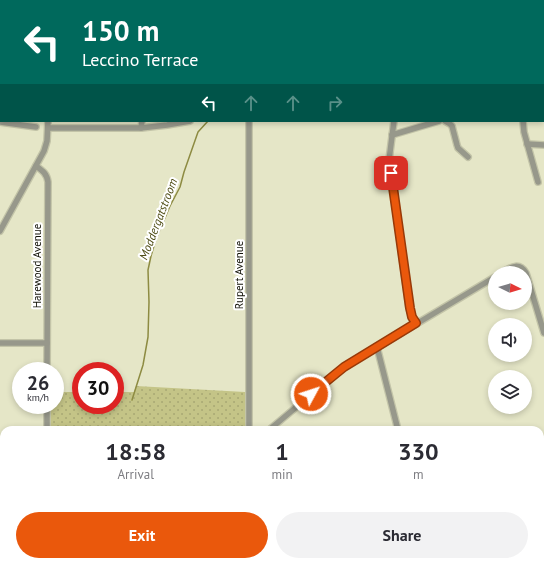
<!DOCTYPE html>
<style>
:root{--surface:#fff;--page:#f2f2f3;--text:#2b2b33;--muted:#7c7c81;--accent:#ea580c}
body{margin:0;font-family:"PT Sans",sans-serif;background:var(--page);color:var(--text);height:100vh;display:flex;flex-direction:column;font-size:15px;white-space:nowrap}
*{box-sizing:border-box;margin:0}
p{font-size:13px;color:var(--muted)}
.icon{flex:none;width:22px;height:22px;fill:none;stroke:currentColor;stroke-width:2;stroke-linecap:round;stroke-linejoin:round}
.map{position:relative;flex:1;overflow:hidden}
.details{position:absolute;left:0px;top:426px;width:544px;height:140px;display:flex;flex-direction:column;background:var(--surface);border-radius:12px 12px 0 0;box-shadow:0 2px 6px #0003}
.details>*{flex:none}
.guide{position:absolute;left:0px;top:0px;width:544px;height:122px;box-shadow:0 2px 6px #0003;background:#00695c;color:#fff;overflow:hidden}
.needle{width:26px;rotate:95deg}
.buttons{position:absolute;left:488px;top:266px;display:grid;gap:8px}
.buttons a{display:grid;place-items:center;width:44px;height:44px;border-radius:50%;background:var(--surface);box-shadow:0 2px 6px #0003;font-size:20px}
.speed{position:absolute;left:12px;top:362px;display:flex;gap:8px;font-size:20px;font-weight:700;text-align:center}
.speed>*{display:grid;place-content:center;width:52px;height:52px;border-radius:50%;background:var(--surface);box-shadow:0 2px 6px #0003;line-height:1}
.speed small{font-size:10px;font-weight:400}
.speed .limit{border:6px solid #d22;background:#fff;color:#111}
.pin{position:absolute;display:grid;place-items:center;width:34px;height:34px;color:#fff;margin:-17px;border-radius:8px;box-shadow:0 2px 6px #0006}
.me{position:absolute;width:44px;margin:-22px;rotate:50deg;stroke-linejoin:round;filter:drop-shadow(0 0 3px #0008)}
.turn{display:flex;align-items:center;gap:14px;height:84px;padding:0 16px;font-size:18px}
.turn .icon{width:52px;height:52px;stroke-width:2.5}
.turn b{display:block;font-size:28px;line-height:34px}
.lanes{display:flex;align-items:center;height:38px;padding:0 16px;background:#0003;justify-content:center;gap:20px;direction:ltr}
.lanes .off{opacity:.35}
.eta{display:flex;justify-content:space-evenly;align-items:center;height:68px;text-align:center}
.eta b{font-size:24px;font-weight:600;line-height:28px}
.cta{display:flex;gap:8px;margin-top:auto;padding:8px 16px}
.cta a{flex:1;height:46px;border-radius:24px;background:var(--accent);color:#fff;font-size:16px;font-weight:600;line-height:46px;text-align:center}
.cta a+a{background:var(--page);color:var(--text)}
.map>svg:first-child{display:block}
.park{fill:url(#park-dots)}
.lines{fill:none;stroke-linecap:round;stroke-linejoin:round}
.stream{stroke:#8d8b42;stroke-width:1.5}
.minor-casing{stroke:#c3c4a8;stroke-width:8}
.path{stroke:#747461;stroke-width:1;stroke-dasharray:2 2;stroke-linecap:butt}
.minor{stroke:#97988b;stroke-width:5.5}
.route-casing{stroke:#983908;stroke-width:10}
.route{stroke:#ea580c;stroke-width:7}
.labels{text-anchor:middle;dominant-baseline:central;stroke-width:4;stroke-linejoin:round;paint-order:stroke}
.street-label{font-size:11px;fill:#111107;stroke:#fff}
.water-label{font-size:12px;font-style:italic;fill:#4e4c14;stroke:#fff}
</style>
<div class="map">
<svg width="544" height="566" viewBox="0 0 544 566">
<defs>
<pattern id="park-dots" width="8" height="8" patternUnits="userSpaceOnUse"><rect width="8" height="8" fill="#c4c487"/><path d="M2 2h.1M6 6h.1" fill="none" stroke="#a7a773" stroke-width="1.8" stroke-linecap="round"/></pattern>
</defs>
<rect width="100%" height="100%" fill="#e5e6c7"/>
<g class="park">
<polygon points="325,0 457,0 462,1 329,1"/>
<polygon points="136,386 245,392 245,430 49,430 49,405 55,405 55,392 81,392 81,405 115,405 115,392 134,392"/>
</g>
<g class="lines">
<g class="stream">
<polyline points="238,1 239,0"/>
<polyline points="132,400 143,365 148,337 149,302 148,270 151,256 156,239 170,206 180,187 184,172 198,132 208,121"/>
<polyline points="162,562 163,566"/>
</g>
<g class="minor-casing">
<g id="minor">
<polyline points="46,0 47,1"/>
<polyline points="51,0 51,1"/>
<polyline points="466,0 470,1"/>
<polyline points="22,1 25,0"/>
<polyline points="59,1 60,0"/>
<polyline points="166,1 166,0"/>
<polyline points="516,1 544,0"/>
<polyline points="0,7 1,7"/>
<polyline points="0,25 1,25"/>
<polyline points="543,72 544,72"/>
<polyline points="394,121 389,160 409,308 412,317 416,323"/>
<polyline points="445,121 450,124 452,126 457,145 458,148 468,157"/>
<polyline points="523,121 524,132 538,182"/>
<polyline points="0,122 36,127"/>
<polyline points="48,128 141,128 167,125 190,121"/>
<polyline points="141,128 142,121"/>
<polyline points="392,135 439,121"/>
<polyline points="527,144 544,145"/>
<path d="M 36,166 C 43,171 47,174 48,182 L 47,371"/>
<polyline points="0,231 44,151 47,141 48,121"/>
<path d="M 501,273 C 510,268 519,261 526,273 L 544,333"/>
<polyline points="0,343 47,343"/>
<polyline points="377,347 398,430"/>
<polyline points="47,430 47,405"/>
<polyline points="249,430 249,121"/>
<polyline points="269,430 344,367 495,277"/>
<polyline points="0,464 4,463"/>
<polyline points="0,545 4,540"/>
<polyline points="426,562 426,566"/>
<polyline points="378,564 407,562"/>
</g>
</g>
<polyline class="path" points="444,1 445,0"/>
<use href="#minor" class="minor"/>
</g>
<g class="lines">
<g class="route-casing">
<polyline id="route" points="311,394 344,367 416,323 412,317 410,308 391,173"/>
</g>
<use href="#route" class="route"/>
</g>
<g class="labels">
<g class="street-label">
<text transform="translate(37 266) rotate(-90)">Harewood Avenue</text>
<text transform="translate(239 275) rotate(-90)">Rupert Avenue</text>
</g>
<g class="water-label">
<text transform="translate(158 219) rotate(-69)">Moddergatstroom</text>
</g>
</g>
</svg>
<div class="buttons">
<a><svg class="needle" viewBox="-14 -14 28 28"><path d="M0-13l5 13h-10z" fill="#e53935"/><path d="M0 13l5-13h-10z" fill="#7c7c81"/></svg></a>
<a><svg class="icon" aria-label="sound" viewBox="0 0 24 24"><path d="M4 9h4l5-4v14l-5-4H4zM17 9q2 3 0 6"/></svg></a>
<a><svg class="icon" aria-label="layers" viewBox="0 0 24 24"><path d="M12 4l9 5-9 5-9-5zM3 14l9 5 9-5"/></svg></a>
</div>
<div class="speed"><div>26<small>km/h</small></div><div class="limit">30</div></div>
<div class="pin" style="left:391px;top:173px;background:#d93025"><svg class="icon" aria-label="arrive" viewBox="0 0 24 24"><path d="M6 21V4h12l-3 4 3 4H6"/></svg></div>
<svg class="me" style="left:311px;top:394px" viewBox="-20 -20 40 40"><circle r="17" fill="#ea580c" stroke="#fff" stroke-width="3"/><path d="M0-11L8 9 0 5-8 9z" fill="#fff"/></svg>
<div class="guide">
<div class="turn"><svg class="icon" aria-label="left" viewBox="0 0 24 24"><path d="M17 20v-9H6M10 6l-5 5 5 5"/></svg><div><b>150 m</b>Leccino Terrace</div></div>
<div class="lanes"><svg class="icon" aria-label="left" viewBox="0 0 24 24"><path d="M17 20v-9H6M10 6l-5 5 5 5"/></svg><svg class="icon off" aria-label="ahead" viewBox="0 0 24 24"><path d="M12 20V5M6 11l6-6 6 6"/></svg><svg class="icon off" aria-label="ahead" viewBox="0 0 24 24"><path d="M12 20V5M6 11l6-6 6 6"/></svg><svg class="icon off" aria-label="right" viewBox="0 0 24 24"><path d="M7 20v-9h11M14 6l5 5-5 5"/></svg></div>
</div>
<section class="details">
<div class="eta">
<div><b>18:58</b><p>Arrival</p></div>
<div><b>1</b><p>min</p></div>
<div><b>330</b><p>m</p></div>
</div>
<div class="cta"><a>Exit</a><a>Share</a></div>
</section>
</div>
